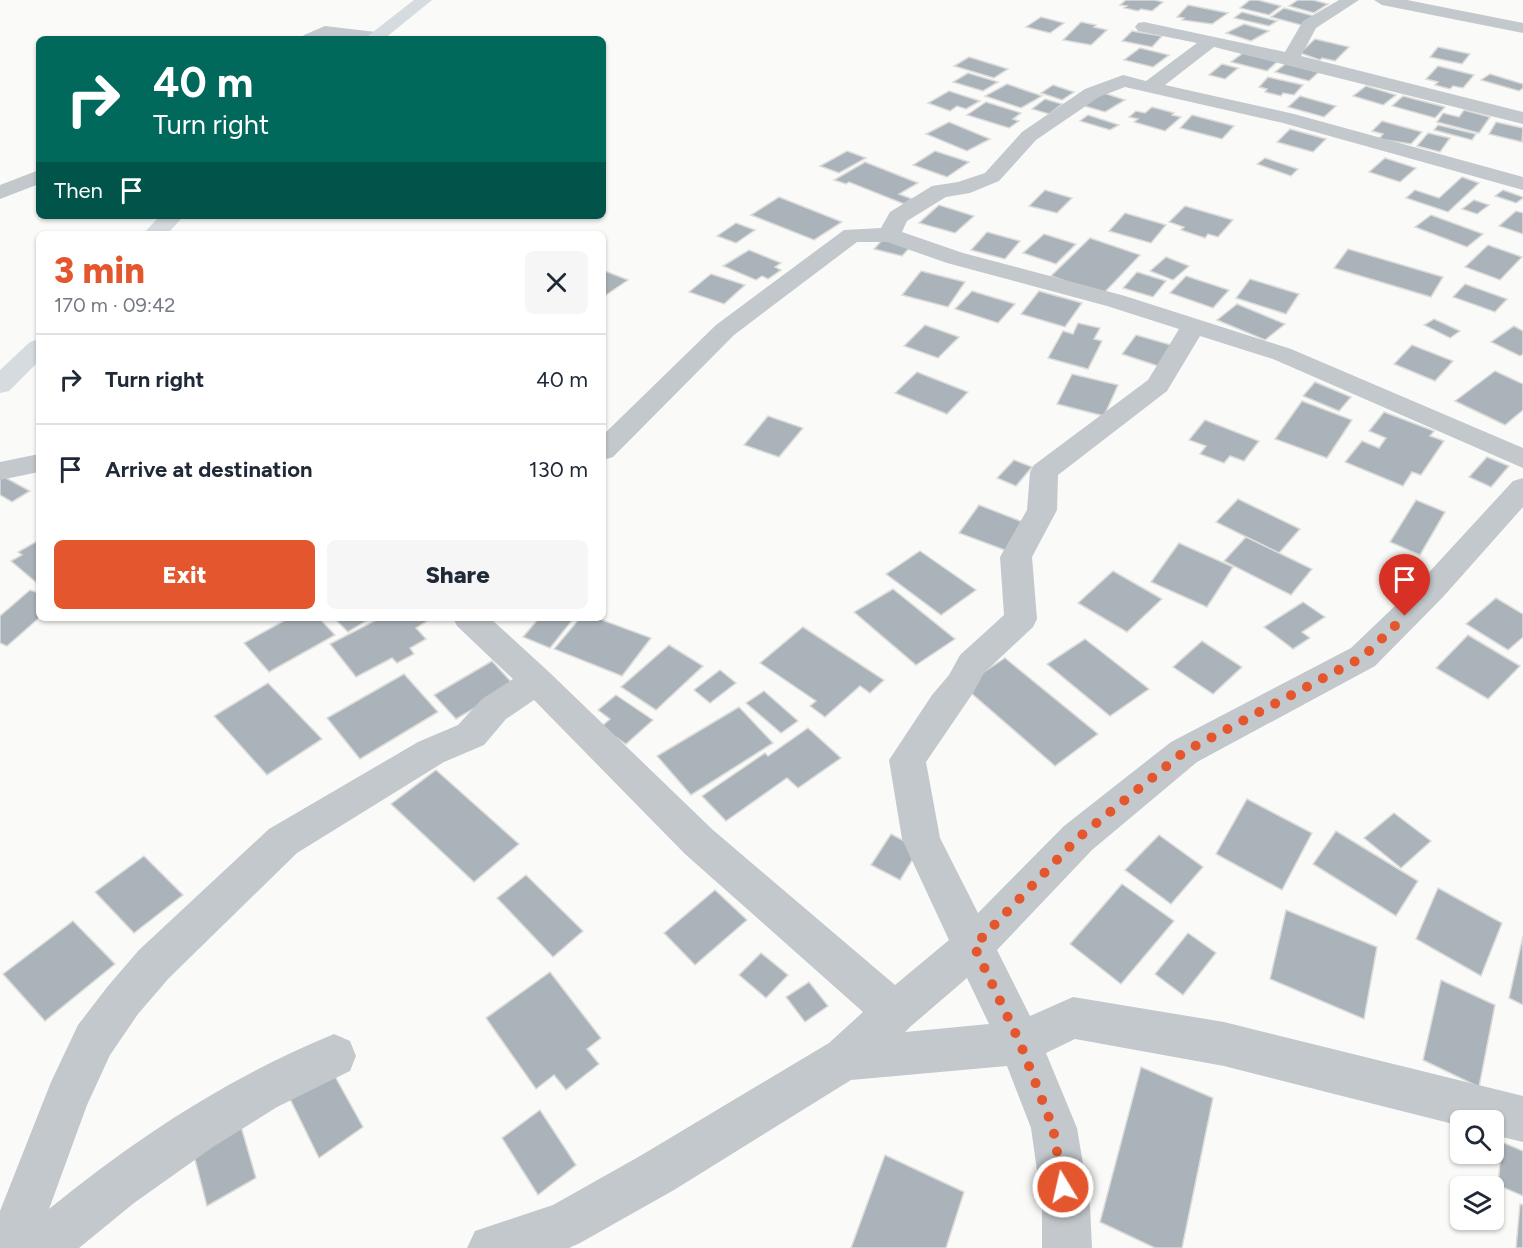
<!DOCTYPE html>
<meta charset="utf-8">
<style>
:root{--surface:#fff;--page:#f6f6f7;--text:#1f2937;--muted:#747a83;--line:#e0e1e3;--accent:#e4572e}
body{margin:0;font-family:Figtree,sans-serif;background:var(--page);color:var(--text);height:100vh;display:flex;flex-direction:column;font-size:22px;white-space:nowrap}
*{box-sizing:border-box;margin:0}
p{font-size:20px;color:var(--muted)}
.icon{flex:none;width:33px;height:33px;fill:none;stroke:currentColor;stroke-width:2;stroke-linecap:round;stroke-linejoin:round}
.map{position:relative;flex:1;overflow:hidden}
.sheet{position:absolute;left:36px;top:231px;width:570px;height:390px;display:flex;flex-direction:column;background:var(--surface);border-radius:9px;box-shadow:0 2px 4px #0004}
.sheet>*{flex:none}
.top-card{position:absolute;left:36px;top:36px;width:570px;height:183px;border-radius:9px;box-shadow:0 2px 4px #0004;background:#00695c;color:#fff;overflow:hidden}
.buttons{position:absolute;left:1450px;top:1110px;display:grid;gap:12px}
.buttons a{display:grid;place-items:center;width:54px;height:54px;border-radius:9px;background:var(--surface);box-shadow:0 2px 4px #0004;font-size:30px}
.pin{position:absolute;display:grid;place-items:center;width:51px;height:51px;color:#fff;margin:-62px -26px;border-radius:50% 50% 50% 0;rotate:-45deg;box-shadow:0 0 6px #0007}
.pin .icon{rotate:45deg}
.me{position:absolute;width:66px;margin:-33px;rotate:351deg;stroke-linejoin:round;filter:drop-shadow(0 0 4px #0008)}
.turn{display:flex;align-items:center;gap:21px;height:126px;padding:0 18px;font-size:27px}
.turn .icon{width:78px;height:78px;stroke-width:2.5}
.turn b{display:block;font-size:42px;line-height:51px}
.then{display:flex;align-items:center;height:57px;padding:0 18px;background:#0003;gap:12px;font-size:22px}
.round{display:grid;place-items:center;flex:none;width:63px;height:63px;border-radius:9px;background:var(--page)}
.summary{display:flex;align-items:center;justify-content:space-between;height:102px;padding:0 18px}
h1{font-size:36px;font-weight:800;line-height:45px;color:var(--accent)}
.action{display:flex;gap:12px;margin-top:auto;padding:12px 18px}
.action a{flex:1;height:69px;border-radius:9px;background:var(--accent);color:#fff;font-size:24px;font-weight:800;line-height:69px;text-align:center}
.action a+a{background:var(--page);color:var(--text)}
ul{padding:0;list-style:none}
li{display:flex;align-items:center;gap:18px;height:90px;padding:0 18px;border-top:2px solid var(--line)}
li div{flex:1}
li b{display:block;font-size:22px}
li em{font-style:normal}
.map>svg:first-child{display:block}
.building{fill:#aab3b9;stroke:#dcdcda;stroke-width:1.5}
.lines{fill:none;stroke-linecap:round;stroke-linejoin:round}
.minor{fill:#c3c8cc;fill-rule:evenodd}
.highway{fill:#d6dbdf;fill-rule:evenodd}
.route{stroke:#e4572e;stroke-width:10;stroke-dasharray:0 18}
</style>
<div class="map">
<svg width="1523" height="1248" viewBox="0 0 1523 1248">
<rect width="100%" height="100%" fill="#fafaf8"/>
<g class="building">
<polygon points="1126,0 1155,0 1163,2 1152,11 1141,9 1138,11 1124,8 1127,6 1120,5"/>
<polygon points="1250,0 1258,0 1281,6 1269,15 1240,8"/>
<polygon points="1298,0 1313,0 1328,4 1314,13 1289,6"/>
<polygon points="1188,5 1228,13 1212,24 1182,20 1184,18 1177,17"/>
<polygon points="1284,8 1314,16 1301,25 1271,17"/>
<polygon points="1242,12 1277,21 1269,26 1234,18"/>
<polygon points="1041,17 1064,23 1050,33 1026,27"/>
<polygon points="1081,22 1096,25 1094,27 1107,30 1091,45 1063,40"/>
<polygon points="1244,24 1269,31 1251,41 1226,33"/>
<polygon points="1132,31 1162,36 1152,47 1122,41"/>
<polygon points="1315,39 1349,47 1335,61 1322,58 1320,60 1300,53"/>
<polygon points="1438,47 1470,54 1462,64 1430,57"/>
<polygon points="1140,48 1169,55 1153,67 1124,60"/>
<polygon points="1243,53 1278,61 1267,71 1231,62"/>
<polygon points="969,57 1008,69 994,78 954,66"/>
<polygon points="1288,62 1321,70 1309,81 1275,72"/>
<polygon points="1222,64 1238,68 1225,79 1209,75"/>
<polygon points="1438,66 1474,75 1463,88 1453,86 1450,89 1435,85 1438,82 1426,79"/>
<polygon points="968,73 998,82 983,91 953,82"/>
<polygon points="1490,74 1523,84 1523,88 1519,91 1481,80"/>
<polygon points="1268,77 1303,85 1294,95 1283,93 1281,96 1265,92 1267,89 1259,87"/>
<polygon points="1007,84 1042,96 1021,108 985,96"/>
<polygon points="1053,85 1074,92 1062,100 1041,93"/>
<polygon points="1366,86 1396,95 1383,105 1353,96"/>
<polygon points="949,91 980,101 966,109 957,106 950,111 928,103"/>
<polygon points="1101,92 1125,100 1105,112 1081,105"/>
<polygon points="1300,96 1336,106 1324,117 1288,107"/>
<polygon points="1403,96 1445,107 1435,118 1392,106"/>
<polygon points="1045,99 1062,104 1049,114 1032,109"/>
<polygon points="986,102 1021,113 1013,119 1019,121 1009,128 967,115"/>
<polygon points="1152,107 1174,113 1172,115 1181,117 1165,131 1134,122 1138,119 1129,117 1136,111 1145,113"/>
<polygon points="1464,110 1490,117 1479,133 1437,122 1443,113 1459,117"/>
<polygon points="1088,115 1119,125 1110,130 1080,121"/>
<polygon points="1192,115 1234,126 1222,139 1180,128"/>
<polygon points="1382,121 1422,132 1411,144 1379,139 1383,134 1372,131"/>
<polygon points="949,122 990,139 967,151 926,134"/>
<polygon points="1496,122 1523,128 1522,142 1489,134"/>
<polygon points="1438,125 1476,134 1472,140 1434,130"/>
<polygon points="1290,129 1326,139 1313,152 1277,142"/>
<polygon points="1428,133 1450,138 1440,152 1417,146"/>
<polygon points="847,151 866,158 839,173 820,166"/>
<polygon points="935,151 969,162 947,177 913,165"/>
<polygon points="1265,158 1298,169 1291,176 1257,164"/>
<polygon points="1385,158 1416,168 1400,182 1369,172"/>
<polygon points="865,162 918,183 899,194 912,199 904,204 849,182 846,184 834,180"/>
<polygon points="1462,177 1479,183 1448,212 1406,198 1415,190 1439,198"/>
<polygon points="1045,190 1072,198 1057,213 1029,206"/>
<polygon points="1503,190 1523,197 1523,198 1516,203 1495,196"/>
<polygon points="779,197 842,222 814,240 751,215"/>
<polygon points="1474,200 1489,205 1477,214 1462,209"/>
<polygon points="939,205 974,216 955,233 919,223"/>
<polygon points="1185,206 1233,220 1218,237 1208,234 1205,238 1181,230 1184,227 1169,222"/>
<polygon points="1516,211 1523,213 1523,234 1499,226"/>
<polygon points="1125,213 1166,225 1151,243 1109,231"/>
<polygon points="1431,215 1483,234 1467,247 1415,227"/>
<polygon points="736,223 755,230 736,243 717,236"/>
<polygon points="987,232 1020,241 1005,259 971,250"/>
<polygon points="1044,234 1076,244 1056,264 1023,253"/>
<polygon points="884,238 911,246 902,256 874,249"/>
<polygon points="1090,238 1140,255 1103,294 1051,276"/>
<polygon points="1488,245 1522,257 1500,280 1465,267"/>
<polygon points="1348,249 1443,277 1431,297 1334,268"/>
<polygon points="749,250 781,263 775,267 781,270 768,279 762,276 756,280 723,266"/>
<polygon points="1166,257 1189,266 1173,280 1150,271"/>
<polygon points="605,271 628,280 603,297 603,272"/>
<polygon points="921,271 965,282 948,307 902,295"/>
<polygon points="1137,272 1166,281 1153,297 1123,288"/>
<polygon points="711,274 745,285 724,304 689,292"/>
<polygon points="1186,276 1229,290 1213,308 1170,293"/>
<polygon points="1250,279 1299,294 1286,314 1236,298"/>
<polygon points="1465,284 1507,299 1495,312 1453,297"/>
<polygon points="972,291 1015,304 998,323 955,309"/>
<polygon points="1039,291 1082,303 1065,327 1021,314"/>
<polygon points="1237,304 1285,324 1265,340 1217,320"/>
<polygon points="1434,319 1460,331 1450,338 1424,325"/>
<polygon points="1078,323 1100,328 1094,339 1102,341 1088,369 1048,358 1063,331 1073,334"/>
<polygon points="925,325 959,337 938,358 904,346"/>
<polygon points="1514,326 1523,331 1523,354 1520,356 1491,342"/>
<polygon points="1136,335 1171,345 1158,366 1122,354"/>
<polygon points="1412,345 1453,361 1435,381 1394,364"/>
<polygon points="1495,371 1523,384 1523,410 1505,425 1455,401"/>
<polygon points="917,372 968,392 947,414 895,393"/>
<polygon points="1072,374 1118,385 1104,416 1057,404"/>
<polygon points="1315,382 1351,397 1339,411 1303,396"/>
<polygon points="1302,401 1352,420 1327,458 1275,439"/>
<polygon points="1384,412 1434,431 1430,436 1444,441 1421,475 1412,472 1403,486 1345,462 1362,441 1379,448 1386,438 1369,431"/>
<polygon points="768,416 803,428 779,457 744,445"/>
<polygon points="1205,420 1259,441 1244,461 1230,456 1224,463 1200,454 1206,446 1189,440"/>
<polygon points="1487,457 1509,466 1491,487 1469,477"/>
<polygon points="1014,460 1032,467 1016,486 997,478"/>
<polygon points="4,477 30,491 12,502 0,495 0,479"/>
<polygon points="1238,499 1300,529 1279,553 1216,522"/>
<polygon points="1416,500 1445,512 1420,555 1390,542"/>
<polygon points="979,505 1028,524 1010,552 959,533"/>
<polygon points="1246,537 1312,569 1291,595 1224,561"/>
<polygon points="39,540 39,584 38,584 11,561 22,555 18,552"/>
<polygon points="1179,543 1233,567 1207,607 1151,582"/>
<polygon points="920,551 976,590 941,615 886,574"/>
<polygon points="1113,571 1162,599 1127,632 1078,603"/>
<polygon points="893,589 955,639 916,665 854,612"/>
<polygon points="30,590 39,593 39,618 7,646 0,643 0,616"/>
<polygon points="1496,598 1523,614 1523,637 1508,650 1466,624"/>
<polygon points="1303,602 1325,617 1302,632 1310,638 1293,649 1264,627"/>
<polygon points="289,618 319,618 335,635 269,672 244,643"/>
<polygon points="334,618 371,618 348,632"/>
<polygon points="380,618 432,618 416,628 426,639 410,648 414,654 397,663 392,658 356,677 330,644"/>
<polygon points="539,618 574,618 550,648 523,637"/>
<polygon points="580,618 597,618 651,638 622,676 554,649"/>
<polygon points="803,627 884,680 870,693 860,686 825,717 810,706 816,701 760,663"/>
<polygon points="1468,635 1520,666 1488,699 1436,668"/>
<polygon points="1085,639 1149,689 1110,716 1047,664"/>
<polygon points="1202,641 1242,667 1213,694 1173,667"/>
<polygon points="669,645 703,666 656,710 621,687"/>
<polygon points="1005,658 1098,734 1055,766 963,686"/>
<polygon points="492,661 514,685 456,719 434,695"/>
<polygon points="720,670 736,683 710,703 694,690"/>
<polygon points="404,674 438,712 360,759 327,718"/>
<polygon points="268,683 322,739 267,775 214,716"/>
<polygon points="764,691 798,721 781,733 746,703"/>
<polygon points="616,695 653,720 626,744 601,727 610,719 598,710"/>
<polygon points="739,707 773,743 691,795 657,756"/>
<polygon points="808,728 841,758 798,788 787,778 726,821 702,796 765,753 768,756"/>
<polygon points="436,770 519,844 474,882 391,804"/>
<polygon points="1247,799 1312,833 1282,890 1216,854"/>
<polygon points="1394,813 1431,841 1401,868 1364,838"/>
<polygon points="1336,831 1418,881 1396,916 1313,864"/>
<polygon points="891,834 919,849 900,880 871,865"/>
<polygon points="1159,835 1203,867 1171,904 1125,870"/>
<polygon points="144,856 183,895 134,933 95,892"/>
<polygon points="526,875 583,931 553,957 497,898"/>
<polygon points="1122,884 1174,921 1121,984 1070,944"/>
<polygon points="1438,888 1502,923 1481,976 1416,939"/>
<polygon points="715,890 747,920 695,965 664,933"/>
<polygon points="1286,910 1377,947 1364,1019 1270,979"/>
<polygon points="73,921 115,964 45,1021 3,974"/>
<polygon points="1188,933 1216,953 1183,995 1155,974"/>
<polygon points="1523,936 1523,1005 1509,998"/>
<polygon points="761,953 788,975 766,998 739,975"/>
<polygon points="550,972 601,1038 587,1049 599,1064 566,1090 554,1075 536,1089 486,1018"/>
<polygon points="1441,980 1495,1005 1479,1087 1423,1060"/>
<polygon points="809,982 828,1006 805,1022 786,997"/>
<polygon points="1141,1067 1213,1098 1182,1248 1155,1248 1100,1222"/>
<polygon points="332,1071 363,1127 319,1158 290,1099"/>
<polygon points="540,1110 576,1165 538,1195 502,1138"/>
<polygon points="240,1123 256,1178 207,1206 192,1148"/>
<polygon points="1502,1142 1523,1151 1523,1196 1498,1185"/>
<polygon points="885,1155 964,1192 946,1248 851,1248"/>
<polygon points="1520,1204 1523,1205 1523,1248 1516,1248"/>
</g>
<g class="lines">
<g class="minor">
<path d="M 1339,0 L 1359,0 L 1316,28 L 1301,56 L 1523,112 L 1523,124 L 1214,47 L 1165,85 L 1294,114 L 1523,177 L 1523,190 L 1283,123 L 1125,87 L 1099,97 L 1036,140 L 999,181 L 970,193 L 946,197 L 907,221 L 902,232 L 963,253 L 1125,296 L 1291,349 L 1523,448 L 1523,468 L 1273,359 L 1200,336 L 1167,391 L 1058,475 L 1057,510 L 1032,557 L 1037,619 L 1033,627 L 984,673 L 973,693 L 926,762 L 940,838 L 978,913 L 1064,826 L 1171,742 L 1351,648 L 1421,581 L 1513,481 L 1523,478 L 1523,507 L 1443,597 L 1375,666 L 1197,762 L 1092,850 L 997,950 L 1030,1016 L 1073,997 L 1224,1022 L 1523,1096 L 1523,1142 L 1494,1135 L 1494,1120 L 1461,1120 L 1461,1126 L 1224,1066 L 1075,1039 L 1046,1053 L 1077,1128 L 1090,1206 L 1092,1248 L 1042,1248 L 1042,1206 L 1031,1128 L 1007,1066 L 851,1080 L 674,1190 L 580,1243 L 569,1248 L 467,1248 L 475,1231 L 553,1205 L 640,1156 L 829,1043 L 863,1012 L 685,854 L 534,700 L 506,719 L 484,745 L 444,762 L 297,853 L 169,978 L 138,1014 L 110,1055 L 87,1105 L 49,1209 C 136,1138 229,1077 334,1034 L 350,1041 L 356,1056 L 350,1071 L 277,1107 L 213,1147 L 134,1203 L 79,1248 L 0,1248 L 0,1211 L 51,1082 L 78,1025 L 108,986 L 139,950 L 269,829 L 418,742 L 458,725 L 482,699 L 513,679 L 457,626 L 453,618 L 490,618 L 549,672 L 713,830 L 895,985 L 949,940 L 902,839 L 889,760 L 932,695 L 949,675 L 960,655 L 1004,615 L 1000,557 L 1027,510 L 1030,472 L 1034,465 L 1148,380 L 1179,329 L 1107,306 L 947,263 L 887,242 L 857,242 L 734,335 L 613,457 L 603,460 L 603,435 L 716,325 L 844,230 L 881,228 L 890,212 L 932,186 L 958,182 L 985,173 L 1022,132 L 1085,89 L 1123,75 L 1146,81 L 1197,43 L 1138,31 L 1135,27 L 1138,23 L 1144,22 L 1285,52 L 1303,21 ZM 967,978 L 989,1024 L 905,1032 L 910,1027 Z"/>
<polygon points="1374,0 1407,0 1523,23 1523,33 1382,5"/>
<polygon points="325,26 376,32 382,33 385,37 383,39 328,37 323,39 301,39 304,35"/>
<polygon points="39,170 39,184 0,199 0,185"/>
<polygon points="39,454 39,472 0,480 0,462"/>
</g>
<g class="highway">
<polygon points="414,0 432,0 384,39 364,39"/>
<polygon points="160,216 184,216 167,234 143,234"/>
<polygon points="39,339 39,361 9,391 0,393 0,370 30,342"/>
</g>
</g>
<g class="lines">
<polyline class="route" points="1063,1187 1053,1128 1020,1043 974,946 1078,838 1184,752 1363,657 1405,616"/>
</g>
</svg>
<div class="buttons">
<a><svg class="icon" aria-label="search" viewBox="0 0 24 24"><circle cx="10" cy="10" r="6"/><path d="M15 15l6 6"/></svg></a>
<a><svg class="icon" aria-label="layers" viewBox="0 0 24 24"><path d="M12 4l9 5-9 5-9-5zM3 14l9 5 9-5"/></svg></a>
</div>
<div class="pin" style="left:1405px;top:616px;background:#d93025"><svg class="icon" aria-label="arrive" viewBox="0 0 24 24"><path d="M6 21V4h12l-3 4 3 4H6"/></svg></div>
<svg class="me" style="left:1063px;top:1187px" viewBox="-20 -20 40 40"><circle r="17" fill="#e4572e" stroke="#fff" stroke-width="3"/><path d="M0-11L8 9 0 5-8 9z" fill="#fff"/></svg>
<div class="top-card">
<div class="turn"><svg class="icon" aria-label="right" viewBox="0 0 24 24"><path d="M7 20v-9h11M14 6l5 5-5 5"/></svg><div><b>40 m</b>Turn right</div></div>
<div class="then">Then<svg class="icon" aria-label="arrive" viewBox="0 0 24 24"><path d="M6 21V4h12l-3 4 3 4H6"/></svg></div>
</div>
<section class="sheet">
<div class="summary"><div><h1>3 min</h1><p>170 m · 09:42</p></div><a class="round"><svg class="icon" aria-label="close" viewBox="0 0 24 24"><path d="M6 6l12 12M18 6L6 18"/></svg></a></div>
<ul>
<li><svg class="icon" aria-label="right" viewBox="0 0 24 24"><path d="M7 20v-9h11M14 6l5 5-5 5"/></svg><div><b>Turn right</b></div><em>40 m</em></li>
<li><svg class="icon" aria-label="arrive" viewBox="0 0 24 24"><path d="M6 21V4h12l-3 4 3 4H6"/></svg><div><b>Arrive at destination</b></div><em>130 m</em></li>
</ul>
<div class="action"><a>Exit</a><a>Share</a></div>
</section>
</div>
